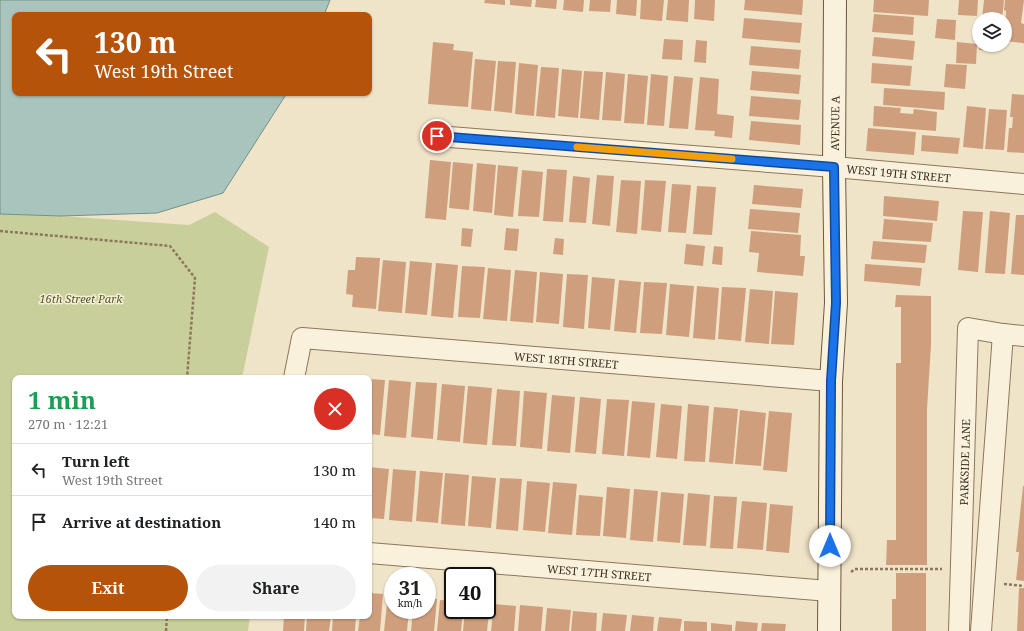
<!DOCTYPE html>
<meta charset="utf-8">
<style>
:root{--surface:#fff;--page:#f2f2f2;--text:#202124;--muted:#757577;--line:#e0e0e0;--accent:#b45309}
body{margin:0;font-family:"Noto Serif",serif;background:var(--page);color:var(--text);height:100vh;display:flex;flex-direction:column;font-size:15px;white-space:nowrap}
*{box-sizing:border-box;margin:0}
p{font-size:13px;color:var(--muted)}
.icon{flex:none;width:22px;height:22px;fill:none;stroke:currentColor;stroke-width:2;stroke-linecap:round;stroke-linejoin:round}
.map{position:relative;flex:1;overflow:hidden}
.details{position:absolute;left:12px;top:375px;width:360px;height:244px;display:flex;flex-direction:column;background:var(--surface);border-radius:8px;box-shadow:0 1px 3px #0004}
.details>*{flex:none}
.hud{position:absolute;left:12px;top:12px;width:360px;height:84px;border-radius:8px;box-shadow:0 1px 3px #0004;background:#b45309;color:#fff;overflow:hidden}
.buttons{position:absolute;left:972px;top:12px;display:grid;gap:8px}
.buttons a{display:grid;place-items:center;width:40px;height:40px;border-radius:50%;background:var(--surface);box-shadow:0 1px 3px #0004;font-size:20px}
.speed{position:absolute;left:384px;top:567px;display:flex;gap:8px;font-size:20px;font-weight:700;text-align:center}
.speed>*{display:grid;place-content:center;width:52px;height:52px;border-radius:50%;background:var(--surface);box-shadow:0 1px 3px #0004;line-height:1}
.speed small{font-size:10px;font-weight:400}
.speed .limit{border:2px solid #111;border-radius:6px;background:#fff;color:#111}
.pin{position:absolute;display:grid;place-items:center;width:34px;height:34px;color:#fff;margin:-17px;border:2px solid #fff;border-radius:50%;box-shadow:0 1px 4px #0007}
.me{position:absolute;width:44px;margin:-22px;rotate:0deg;stroke-linejoin:round;filter:drop-shadow(0 0 3px #0008)}
.turn{display:flex;align-items:center;gap:14px;height:84px;padding:0 16px;font-size:18px}
.turn .icon{width:52px;height:52px;stroke-width:2.5}
.turn b{display:block;font-size:28px;line-height:34px}
.round{display:grid;place-items:center;flex:none;width:42px;height:42px;border-radius:21px;background:var(--page)}
.headline{display:flex;align-items:center;justify-content:space-between;height:68px;padding:0 16px}
h1{font-size:24px;font-weight:700;line-height:30px;color:#1e9e55}
.button{display:flex;gap:8px;margin-top:auto;padding:8px 16px}
.button a{flex:1;height:46px;border-radius:24px;background:var(--accent);color:#fff;font-size:16px;font-weight:700;line-height:46px;text-align:center}
.button a+a{background:var(--page);color:var(--text)}
ul{padding:0;list-style:none}
li{display:flex;align-items:center;gap:12px;height:52px;padding:0 16px;border-top:1px solid var(--line)}
li div{flex:1}
li b{display:block;font-size:15px}
li em{font-style:normal}
.map>svg:first-child{display:block}
.green{fill:#c9cf9b}
.water{fill:#a9c4bc;stroke:#6f938a}
.building{fill:#cf9f7d}
.lines{fill:none;stroke-linecap:round;stroke-linejoin:round}
.street-casing{stroke:#8d765c;stroke-width:22}
.secondary-casing{stroke:#6f573f;stroke-width:24}
.path{stroke:#8d765c;stroke-width:2.5;stroke-dasharray:3 2;stroke-linecap:butt}
.street{stroke:#faf1dc;stroke-width:20}
.secondary{stroke:#faf1dc;stroke-width:22}
.route-casing{stroke:#114b97;stroke-width:10}
.route{stroke:#1a73e8;stroke-width:7}
.slow{stroke:#f59e0b;stroke-width:7}
.labels{text-anchor:middle;dominant-baseline:central;stroke-width:3;stroke-linejoin:round;paint-order:stroke}
.street-label{font-size:11px;fill:#3d2e20;stroke:#f7eed8}
.park-label{font-size:11px;font-style:italic;fill:#4d5a26;stroke:#f7eed8}
</style>
<div class="map">
<svg width="1024" height="631" viewBox="0 0 1024 631">
<rect width="100%" height="100%" fill="#f0e4c8"/>
<polygon class="green" points="215,212 269,247 242,378 15,378 15,616 250,616 248,631 0,631 0,214 61,216 189,225"/>
<polygon class="water" points="0,0 330,0 324,15 15,15 15,93 287,93 223,193 157,213 61,216 0,214"/>
<g class="building">
<polygon points="485,0 505,0 505,5 484,3"/>
<polygon points="510,0 532,0 531,7 510,5"/>
<polygon points="536,0 557,0 556,9 535,7"/>
<polygon points="564,0 584,0 583,12 563,10"/>
<polygon points="590,0 611,0 610,12 589,11"/>
<polygon points="617,0 637,0 636,16 616,14"/>
<polygon points="641,0 664,0 662,21 640,19"/>
<polygon points="668,0 689,0 688,22 666,20"/>
<polygon points="695,0 715,0 714,21 694,19"/>
<polygon points="745,0 803,0 802,15 744,10"/>
<polygon points="874,0 929,0 928,16 873,12"/>
<polygon points="959,0 978,0 977,16 958,15"/>
<polygon points="984,0 1004,0 1002,19 982,19"/>
<polygon points="1005,0 1024,0 1021,23 1024,24 1024,44 1023,43 1005,41 1006,11 1004,10"/>
<polygon points="874,14 914,17 913,35 872,32"/>
<polygon points="744,18 802,23 800,43 742,38"/>
<polygon points="937,19 956,20 955,40 935,38"/>
<polygon points="874,37 915,41 913,60 872,56"/>
<polygon points="664,39 683,40 682,60 662,59"/>
<polygon points="696,40 707,41 706,63 694,62"/>
<polygon points="433,42 454,44 453,50 473,52 468,107 428,104"/>
<polygon points="957,42 977,44 976,64 956,63"/>
<polygon points="980,45 1000,45 999,51 979,50"/>
<polygon points="751,46 801,50 799,69 749,65"/>
<polygon points="475,59 496,61 491,111 471,109"/>
<polygon points="498,61 516,62 512,113 494,111"/>
<polygon points="519,63 538,65 534,116 515,114"/>
<polygon points="872,63 912,66 910,86 871,83"/>
<polygon points="946,64 967,65 965,89 944,87"/>
<polygon points="541,67 559,68 555,118 536,116"/>
<polygon points="562,69 582,71 578,118 558,116"/>
<polygon points="584,71 603,72 599,120 580,118"/>
<polygon points="752,71 801,75 799,94 750,90"/>
<polygon points="606,72 625,74 621,121 602,120"/>
<polygon points="628,74 648,76 644,124 624,123"/>
<polygon points="651,74 668,76 664,126 647,125"/>
<polygon points="674,76 693,78 688,129 669,128"/>
<polygon points="700,77 719,79 717,114 734,116 732,138 714,136 715,131 695,130"/>
<polygon points="884,88 945,92 944,110 883,105"/>
<polygon points="1012,94 1024,95 1024,153 1007,152 1009,128 1012,128 1013,117 1010,117"/>
<polygon points="751,96 801,100 799,120 749,116"/>
<polygon points="874,106 901,108 900,113 913,114 914,109 937,112 936,131 873,126"/>
<polygon points="967,106 986,108 983,149 963,147"/>
<polygon points="989,109 1007,110 1004,150 985,149"/>
<polygon points="751,121 801,125 800,145 749,140"/>
<polygon points="868,128 916,132 914,155 866,151"/>
<polygon points="922,135 960,138 958,154 921,151"/>
<polygon points="430,160 451,162 446,220 425,218"/>
<polygon points="453,162 473,164 469,210 449,208"/>
<polygon points="477,163 496,165 492,213 473,211"/>
<polygon points="498,165 518,167 513,217 494,215"/>
<polygon points="547,169 567,170 563,222 543,221"/>
<polygon points="522,170 543,172 539,217 518,216"/>
<polygon points="597,175 614,176 610,226 592,224"/>
<polygon points="573,176 590,178 586,223 569,222"/>
<polygon points="621,180 641,181 637,234 616,232"/>
<polygon points="645,180 666,181 661,232 641,230"/>
<polygon points="672,184 691,185 686,233 668,232"/>
<polygon points="754,185 803,189 801,208 752,204"/>
<polygon points="697,186 716,187 712,235 693,234"/>
<polygon points="884,196 939,201 937,221 883,216"/>
<polygon points="750,209 800,213 798,233 748,229"/>
<polygon points="963,211 983,212 978,272 958,270"/>
<polygon points="990,211 1010,213 1005,274 985,273"/>
<polygon points="1016,215 1024,215 1024,275 1011,274"/>
<polygon points="884,219 933,223 931,242 882,239"/>
<polygon points="462,228 473,229 471,247 461,246"/>
<polygon points="506,228 519,229 517,251 504,250"/>
<polygon points="751,231 801,235 800,256 805,256 803,276 757,272 759,253 749,252"/>
<polygon points="555,238 564,239 563,255 553,254"/>
<polygon points="873,241 927,245 925,263 871,259"/>
<polygon points="686,244 705,246 703,266 684,264"/>
<polygon points="714,246 723,247 722,265 712,264"/>
<polygon points="356,257 380,258 376,309 352,307 353,295 346,294 348,270 355,270"/>
<polygon points="383,260 406,262 402,313 378,311"/>
<polygon points="410,261 432,263 427,315 405,313"/>
<polygon points="436,263 458,265 453,318 431,316"/>
<polygon points="865,264 922,268 920,286 864,281"/>
<polygon points="462,266 485,267 480,318 458,317"/>
<polygon points="488,268 511,270 507,321 483,319"/>
<polygon points="515,270 537,272 533,323 510,321"/>
<polygon points="540,272 563,274 559,324 536,322"/>
<polygon points="567,274 588,275 584,329 563,327"/>
<polygon points="592,277 615,279 610,330 588,328"/>
<polygon points="619,280 641,282 636,333 614,331"/>
<polygon points="644,282 667,283 662,334 640,333"/>
<polygon points="670,284 694,286 689,337 666,335"/>
<polygon points="697,286 719,288 715,340 693,338"/>
<polygon points="722,287 746,288 741,341 718,339"/>
<polygon points="750,289 773,291 769,344 745,342"/>
<polygon points="775,291 798,293 794,345 771,344"/>
<polygon points="896,295 931,296 931,345 927,409 927,565 886,565 887,540 896,540 896,363 901,363 901,307 895,307"/>
<polygon points="369,379 385,380 380,435 369,434"/>
<polygon points="389,380 411,382 406,438 384,436"/>
<polygon points="416,382 437,383 433,439 411,437"/>
<polygon points="442,384 465,386 460,442 437,440"/>
<polygon points="468,386 492,388 487,445 463,443"/>
<polygon points="497,389 520,391 516,446 492,445"/>
<polygon points="524,391 547,393 542,449 520,447"/>
<polygon points="552,395 575,397 570,453 547,451"/>
<polygon points="580,397 601,399 596,454 575,452"/>
<polygon points="607,399 629,400 624,456 602,454"/>
<polygon points="632,401 655,403 650,458 627,456"/>
<polygon points="661,404 682,406 677,459 656,457"/>
<polygon points="688,404 709,406 705,462 684,461"/>
<polygon points="714,407 738,409 733,464 709,462"/>
<polygon points="740,410 766,413 761,466 735,464"/>
<polygon points="769,411 792,413 787,472 763,470"/>
<polygon points="369,467 389,469 384,519 369,518"/>
<polygon points="393,469 416,471 412,522 389,520"/>
<polygon points="420,471 443,473 438,523 416,521"/>
<polygon points="445,473 469,475 465,526 441,524"/>
<polygon points="472,476 496,478 491,528 468,526"/>
<polygon points="500,478 522,479 518,531 496,529"/>
<polygon points="527,481 550,483 545,532 523,530"/>
<polygon points="553,482 577,484 572,535 548,533"/>
<polygon points="1023,486 1024,486 1024,581 1016,580 1019,552 1016,552"/>
<polygon points="607,487 630,489 626,538 603,536"/>
<polygon points="634,489 658,491 653,542 630,540"/>
<polygon points="661,492 684,494 680,543 657,541"/>
<polygon points="688,493 710,495 706,546 683,545"/>
<polygon points="579,495 603,497 600,536 576,535"/>
<polygon points="714,496 737,497 733,549 710,548"/>
<polygon points="742,501 767,503 763,550 737,548"/>
<polygon points="770,504 793,506 789,553 766,551"/>
<polygon points="896,573 926,573 926,631 892,631 892,599 896,599"/>
<polygon points="1019,588 1024,588 1024,631 1017,631"/>
<polygon points="369,593 383,594 380,631 358,631 360,616 369,616"/>
<polygon points="388,595 393,595 393,610 409,610 407,631 384,631"/>
<polygon points="427,598 437,599 434,631 411,631 413,610 427,610"/>
<polygon points="440,600 453,601 453,610 463,610 461,631 437,631"/>
<polygon points="487,603 490,603 487,631 463,631 465,610 487,610"/>
<polygon points="494,604 516,606 514,631 491,631"/>
<polygon points="520,605 543,607 541,631 518,631"/>
<polygon points="547,608 571,610 569,631 545,631"/>
<polygon points="573,611 597,613 596,631 571,631"/>
<polygon points="603,613 627,615 625,631 601,631"/>
<polygon points="632,615 654,617 653,631 630,631"/>
<polygon points="284,616 305,616 304,631 283,631"/>
<polygon points="307,616 331,616 329,631 306,631"/>
<polygon points="333,616 356,616 355,631 332,631"/>
<polygon points="659,617 682,619 680,631 657,631"/>
<polygon points="684,621 707,622 707,631 684,631"/>
<polygon points="736,621 758,623 757,631 735,631"/>
<polygon points="711,623 732,625 732,631 711,631"/>
<polygon points="762,623 786,624 785,631 761,631"/>
</g>
<g class="lines">
<g class="street-casing">
<g id="street">
<path id="s1" d="M 437,136 L 834,167 L 1024,184"/>
<path id="s2" d="M 294,378 L 302,338 L 831,381"/>
<path id="s3" d="M 369,553 L 829,591"/>
<path id="s4" d="M 959,631 L 968,328 L 1003,334 L 1024,336"/>
<polyline points="981,631 1003,334"/>
</g>
</g>
<g class="secondary-casing">
<g id="secondary">
<path id="s5" d="M 829,631 L 831,381 L 836,303 L 834,167 L 835,0"/>
</g>
</g>
<g class="path">
<polyline points="0,231 170,246 195,278 187,378"/>
<polyline points="851,572 855,569 942,569"/>
<polyline points="1004,584 1024,586"/>
<polyline points="166,631 167,616"/>
</g>
<use href="#street" class="street"/>
<use href="#secondary" class="secondary"/>
</g>
<g class="lines">
<g class="route-casing">
<polyline id="route" points="437,136 834,167 836,303 831,381 830,546"/>
</g>
<use href="#route" class="route"/>
<polyline class="slow" points="577,147 732,159"/>
</g>
<g class="labels">
<g class="street-label">
<text stroke="none"><textPath href="#s5" startOffset="508">AVENUE A</textPath></text>
<text stroke="none"><textPath href="#s1" startOffset="463">WEST 19TH STREET</textPath></text>
<text stroke="none"><textPath href="#s2" startOffset="306">WEST 18TH STREET</textPath></text>
<text stroke="none"><textPath href="#s4" startOffset="169">PARKSIDE LANE</textPath></text>
<text stroke="none"><textPath href="#s3" startOffset="231">WEST 17TH STREET</textPath></text>
</g>
<g class="park-label">
<text x="81" y="298">16th Street Park</text>
</g>
</g>
</svg>
<div class="buttons">
<a><svg class="icon" aria-label="layers" viewBox="0 0 24 24"><path d="M12 4l9 5-9 5-9-5zM3 14l9 5 9-5"/></svg></a>
</div>
<div class="speed"><div>31<small>km/h</small></div><div class="limit">40</div></div>
<div class="pin" style="left:437px;top:136px;background:#d93025"><svg class="icon" aria-label="arrive" viewBox="0 0 24 24"><path d="M6 21V4h12l-3 4 3 4H6"/></svg></div>
<svg class="me" style="left:830px;top:546px" viewBox="-20 -20 40 40"><circle r="19" fill="#fff"/><path d="M0-13L10 11 0 6-10 11z" fill="#1a73e8"/></svg>
<div class="hud">
<div class="turn"><svg class="icon" aria-label="left" viewBox="0 0 24 24"><path d="M17 20v-9H6M10 6l-5 5 5 5"/></svg><div><b>130 m</b>West 19th Street</div></div>
</div>
<section class="details">
<div class="headline"><div><h1>1 min</h1><p>270 m · 12:21</p></div><a class="round" style="background:#d93025;color:#fff"><svg class="icon" aria-label="close" viewBox="0 0 24 24"><path d="M6 6l12 12M18 6L6 18"/></svg></a></div>
<ul>
<li><svg class="icon" aria-label="left" viewBox="0 0 24 24"><path d="M17 20v-9H6M10 6l-5 5 5 5"/></svg><div><b>Turn left</b><p>West 19th Street</p></div><em>130 m</em></li>
<li><svg class="icon" aria-label="arrive" viewBox="0 0 24 24"><path d="M6 21V4h12l-3 4 3 4H6"/></svg><div><b>Arrive at destination</b></div><em>140 m</em></li>
</ul>
<div class="button"><a>Exit</a><a>Share</a></div>
</section>
</div>
